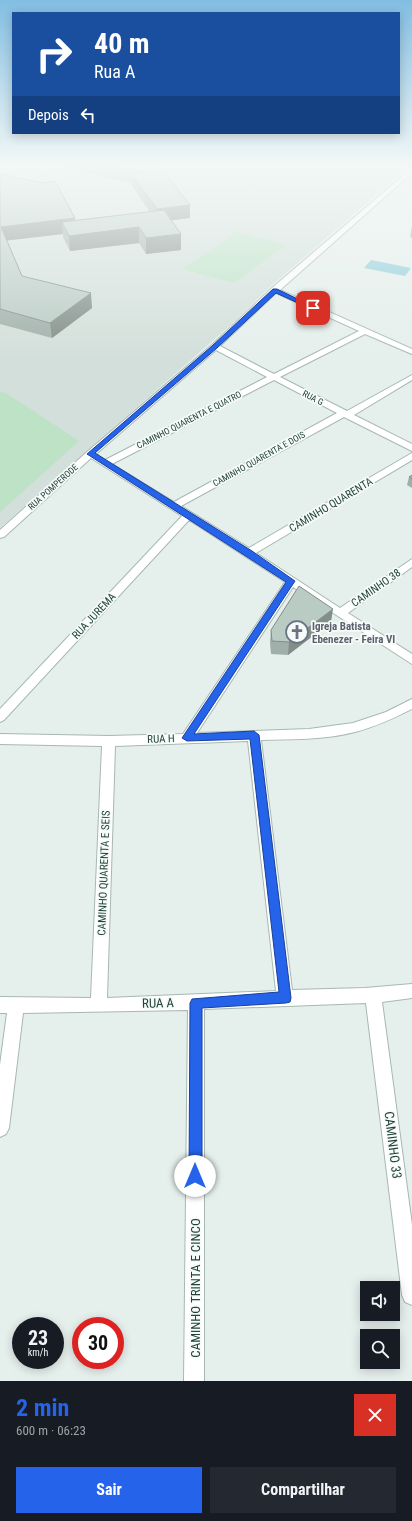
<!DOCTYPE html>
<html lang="pt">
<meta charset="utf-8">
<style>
:root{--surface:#171b24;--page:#242831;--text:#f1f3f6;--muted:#9ea1a6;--accent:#2563eb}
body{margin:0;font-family:"Roboto Condensed",sans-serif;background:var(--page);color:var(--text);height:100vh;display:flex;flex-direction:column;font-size:15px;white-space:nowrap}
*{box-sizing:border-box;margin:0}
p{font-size:13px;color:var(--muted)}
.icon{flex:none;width:22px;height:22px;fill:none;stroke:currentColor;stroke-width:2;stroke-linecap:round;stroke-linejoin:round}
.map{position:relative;height:1381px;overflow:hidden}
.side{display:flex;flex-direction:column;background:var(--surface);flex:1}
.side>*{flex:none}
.guide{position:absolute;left:12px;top:12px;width:388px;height:122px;border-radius:0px;box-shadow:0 2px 10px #0003;background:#1a4fa0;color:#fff;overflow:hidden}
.controls{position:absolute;left:360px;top:1281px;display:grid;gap:8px}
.controls a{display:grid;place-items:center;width:40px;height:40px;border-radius:0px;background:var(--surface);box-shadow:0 2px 10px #0003;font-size:20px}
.speed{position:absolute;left:12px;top:1317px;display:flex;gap:8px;font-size:20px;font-weight:700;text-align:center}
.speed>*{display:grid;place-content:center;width:52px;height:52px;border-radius:50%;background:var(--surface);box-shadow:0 2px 10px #0003;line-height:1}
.speed small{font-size:10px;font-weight:400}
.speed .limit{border:6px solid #d22;background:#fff;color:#111}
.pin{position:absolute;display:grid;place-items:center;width:34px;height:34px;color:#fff;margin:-17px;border-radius:8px;box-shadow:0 2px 6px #0006}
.me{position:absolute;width:44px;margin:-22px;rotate:0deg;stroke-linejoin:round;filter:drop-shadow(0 0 3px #0008)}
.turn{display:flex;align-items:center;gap:14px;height:84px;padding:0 16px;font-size:18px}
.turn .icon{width:52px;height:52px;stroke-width:2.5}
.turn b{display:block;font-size:28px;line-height:34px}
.then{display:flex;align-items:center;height:38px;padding:0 16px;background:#0003;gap:8px;font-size:15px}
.round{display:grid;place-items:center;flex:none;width:42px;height:42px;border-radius:0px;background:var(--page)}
.headline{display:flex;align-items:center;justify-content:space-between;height:68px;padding:0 16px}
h1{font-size:24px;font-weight:700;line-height:30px;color:var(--accent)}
.cta{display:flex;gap:8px;margin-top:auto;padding:8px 16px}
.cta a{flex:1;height:46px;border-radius:0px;background:var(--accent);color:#fff;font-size:16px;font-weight:700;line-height:46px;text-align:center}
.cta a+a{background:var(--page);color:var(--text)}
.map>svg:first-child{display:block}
.built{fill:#d3dfda}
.green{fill:#bde2c6}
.water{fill:#8accd8}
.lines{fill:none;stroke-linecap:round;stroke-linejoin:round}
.street-casing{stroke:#a7b8b2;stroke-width:2}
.street{fill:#fff;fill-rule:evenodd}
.wall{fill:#a0afa9}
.shaded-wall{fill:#828e89}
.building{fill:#bacbc4;stroke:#828e89}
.route{fill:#2563eb;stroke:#184099}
.labels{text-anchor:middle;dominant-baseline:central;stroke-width:3.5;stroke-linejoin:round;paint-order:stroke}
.far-street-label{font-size:9px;fill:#22433a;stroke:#f6fbf9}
.street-label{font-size:11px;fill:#22433a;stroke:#f6fbf9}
.worship-label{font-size:11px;font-weight:bold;fill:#5b616d;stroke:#f6fbf9;text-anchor:start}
.near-street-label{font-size:13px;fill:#22433a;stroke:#f6fbf9}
</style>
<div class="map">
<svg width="412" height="1381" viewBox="0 0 412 1381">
<rect width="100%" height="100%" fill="#e5efeb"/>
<polygon class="built" points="0,166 409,166 271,286 235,321 0,528"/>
<g class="green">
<polygon points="9,166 64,166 44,177 5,168"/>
<polygon points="237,232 286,245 234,283 182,269"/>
<polygon points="0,392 6,393 79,441 0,512"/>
</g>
<polygon class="water" points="371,260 411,268 405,276 364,268"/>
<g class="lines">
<g class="street-casing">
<path id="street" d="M 412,168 L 412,173 L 280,290 L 412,349 L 412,354 L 365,334 L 280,377 L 347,411 L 412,375 L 412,380 L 354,415 L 412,444 L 412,451 L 344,417 L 181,506 L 249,548 L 412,453 L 412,460 L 256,553 L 340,608 L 412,559 L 412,567 L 348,613 L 412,654 L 412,664 L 293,587 L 197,733 L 309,729 L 353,723 L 386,712 L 412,699 L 412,709 C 394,718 375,727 355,732 C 325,740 292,739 261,740 L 292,990 L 365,988 L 412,984 L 412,998 L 382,1002 L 412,1225 L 412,1305 L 405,1302 L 402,1295 L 366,1003 L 204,1009 L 204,1381 L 184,1381 L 188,1010 L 23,1013 L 9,1128 L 6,1134 L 0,1137 L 0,1065 L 7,1013 L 0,1013 L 0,997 L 91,998 L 102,746 L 0,744 L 0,734 L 109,736 L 183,734 L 285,582 L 189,520 L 4,720 L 0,722 L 0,709 L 182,516 L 91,458 L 4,537 L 0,538 L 0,530 L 87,452 L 212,345 L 272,288 ZM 276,293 L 359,331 L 274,374 L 220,346 ZM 216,350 L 267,377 L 105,460 L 96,454 ZM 274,380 L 337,413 L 174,502 L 112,464 ZM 248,741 L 276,991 L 107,998 L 115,746 Z"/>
</g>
<use href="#street" class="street"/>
</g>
<g class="wall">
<polygon points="62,166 159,166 190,218 171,220 181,250 146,254 139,243 70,251 63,237 63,234 7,240 22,276 92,308 52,338 0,324 0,174 75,218 75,220 150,212 132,186 132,183 62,168"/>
<polygon points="412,226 412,238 410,237"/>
<polygon points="412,475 412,488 407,485 409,477"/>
<polygon points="331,622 288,655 271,654 270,643 271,630"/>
</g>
<g class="shaded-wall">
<polygon points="190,205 190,218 157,222 157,209"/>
<polygon points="75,218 76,232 62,222 63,234 3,241 1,227"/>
<polygon points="139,227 139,243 70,251 69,236"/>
<polygon points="181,234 181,250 146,254 146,238"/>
<polygon points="91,293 92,308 52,338 50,323"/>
<polygon points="333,609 331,622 288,655 289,642"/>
</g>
<g class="building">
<polygon points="109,166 159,166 190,205 157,209 131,174 142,172"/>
<polygon points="0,174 41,183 55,181 75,218 1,227 22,276 91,293 50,323 0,309"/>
<polygon points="164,210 181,234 146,238 139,227 69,236 62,222"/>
<polygon points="412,475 412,479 409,477"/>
<polygon points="299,586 333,609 289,642 272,641 271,630"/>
</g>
<linearGradient id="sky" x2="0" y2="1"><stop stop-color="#82bee2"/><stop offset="0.46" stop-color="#f3f8f6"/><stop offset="1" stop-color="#f3f8f6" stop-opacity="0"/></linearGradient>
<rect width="412" height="359" fill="url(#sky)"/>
<polygon class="route" points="273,289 277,289 316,308 311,309 276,293 217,348 95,453 252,551 295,581 194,734 254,731 259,735 291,998 290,1002 286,1003 202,1008 202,1176 200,1181 195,1183 191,1181 189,1176 190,1003 192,999 279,992 250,739 187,741 182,738 286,582 87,454 212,346"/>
<defs>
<g id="church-ring" transform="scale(1.15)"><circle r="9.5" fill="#f6fbf9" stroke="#6b7280" stroke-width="1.5"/><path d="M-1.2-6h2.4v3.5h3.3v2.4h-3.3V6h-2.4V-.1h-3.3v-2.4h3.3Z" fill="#6b7280"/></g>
</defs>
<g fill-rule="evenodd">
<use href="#church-ring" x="297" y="632"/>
</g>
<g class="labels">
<g class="far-street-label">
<text transform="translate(313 398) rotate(27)">RUA G</text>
<text transform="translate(189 420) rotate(-27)">CAMINHO QUARENTA E QUATRO</text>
<text transform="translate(259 459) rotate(-29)">CAMINHO QUARENTA E DOIS</text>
<text transform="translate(53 487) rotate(-42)">RUA POMPERODE</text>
</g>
<g class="street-label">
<text transform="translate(331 505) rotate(-31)">CAMINHO QUARENTA</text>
<text transform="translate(376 588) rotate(-35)">CAMINHO 38</text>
<text transform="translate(94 616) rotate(-47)">RUA JUREMA</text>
<text transform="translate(161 739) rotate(-2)">RUA H</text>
<text transform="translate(104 873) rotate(-88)">CAMINHO QUARENTA E SEIS</text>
</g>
<g class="worship-label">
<text x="312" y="626">Igreja Batista<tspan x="312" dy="13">Ebenezer - Feira VI</tspan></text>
</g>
<g class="near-street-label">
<text transform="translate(158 1003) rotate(-1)">RUA A</text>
<text transform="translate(393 1145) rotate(83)">CAMINHO 33</text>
<text transform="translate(195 1288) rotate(-90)">CAMINHO TRINTA E CINCO</text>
</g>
</g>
</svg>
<div class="controls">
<a><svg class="icon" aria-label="sound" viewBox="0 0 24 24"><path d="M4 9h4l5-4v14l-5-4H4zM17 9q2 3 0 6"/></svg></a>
<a><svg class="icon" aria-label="search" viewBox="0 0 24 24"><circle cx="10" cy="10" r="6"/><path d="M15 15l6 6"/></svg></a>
</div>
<div class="speed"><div>23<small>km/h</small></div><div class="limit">30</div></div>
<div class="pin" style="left:313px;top:308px;background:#d93025"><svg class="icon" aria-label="arrive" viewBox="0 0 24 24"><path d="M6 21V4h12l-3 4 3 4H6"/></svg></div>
<svg class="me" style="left:195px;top:1176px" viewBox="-20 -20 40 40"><circle r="19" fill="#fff"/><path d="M0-13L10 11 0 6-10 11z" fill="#2563eb"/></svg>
<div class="guide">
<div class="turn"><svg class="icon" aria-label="right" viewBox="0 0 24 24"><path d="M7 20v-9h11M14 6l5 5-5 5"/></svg><div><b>40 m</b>Rua A</div></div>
<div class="then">Depois<svg class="icon" aria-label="left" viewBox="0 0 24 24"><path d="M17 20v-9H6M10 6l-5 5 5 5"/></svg></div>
</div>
</div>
<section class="side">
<div class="headline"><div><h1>2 min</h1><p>600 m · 06:23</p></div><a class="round" style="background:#d93025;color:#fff"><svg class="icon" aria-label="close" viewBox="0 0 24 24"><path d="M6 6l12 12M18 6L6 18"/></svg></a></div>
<div class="cta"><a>Sair</a><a>Compartilhar</a></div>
</section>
